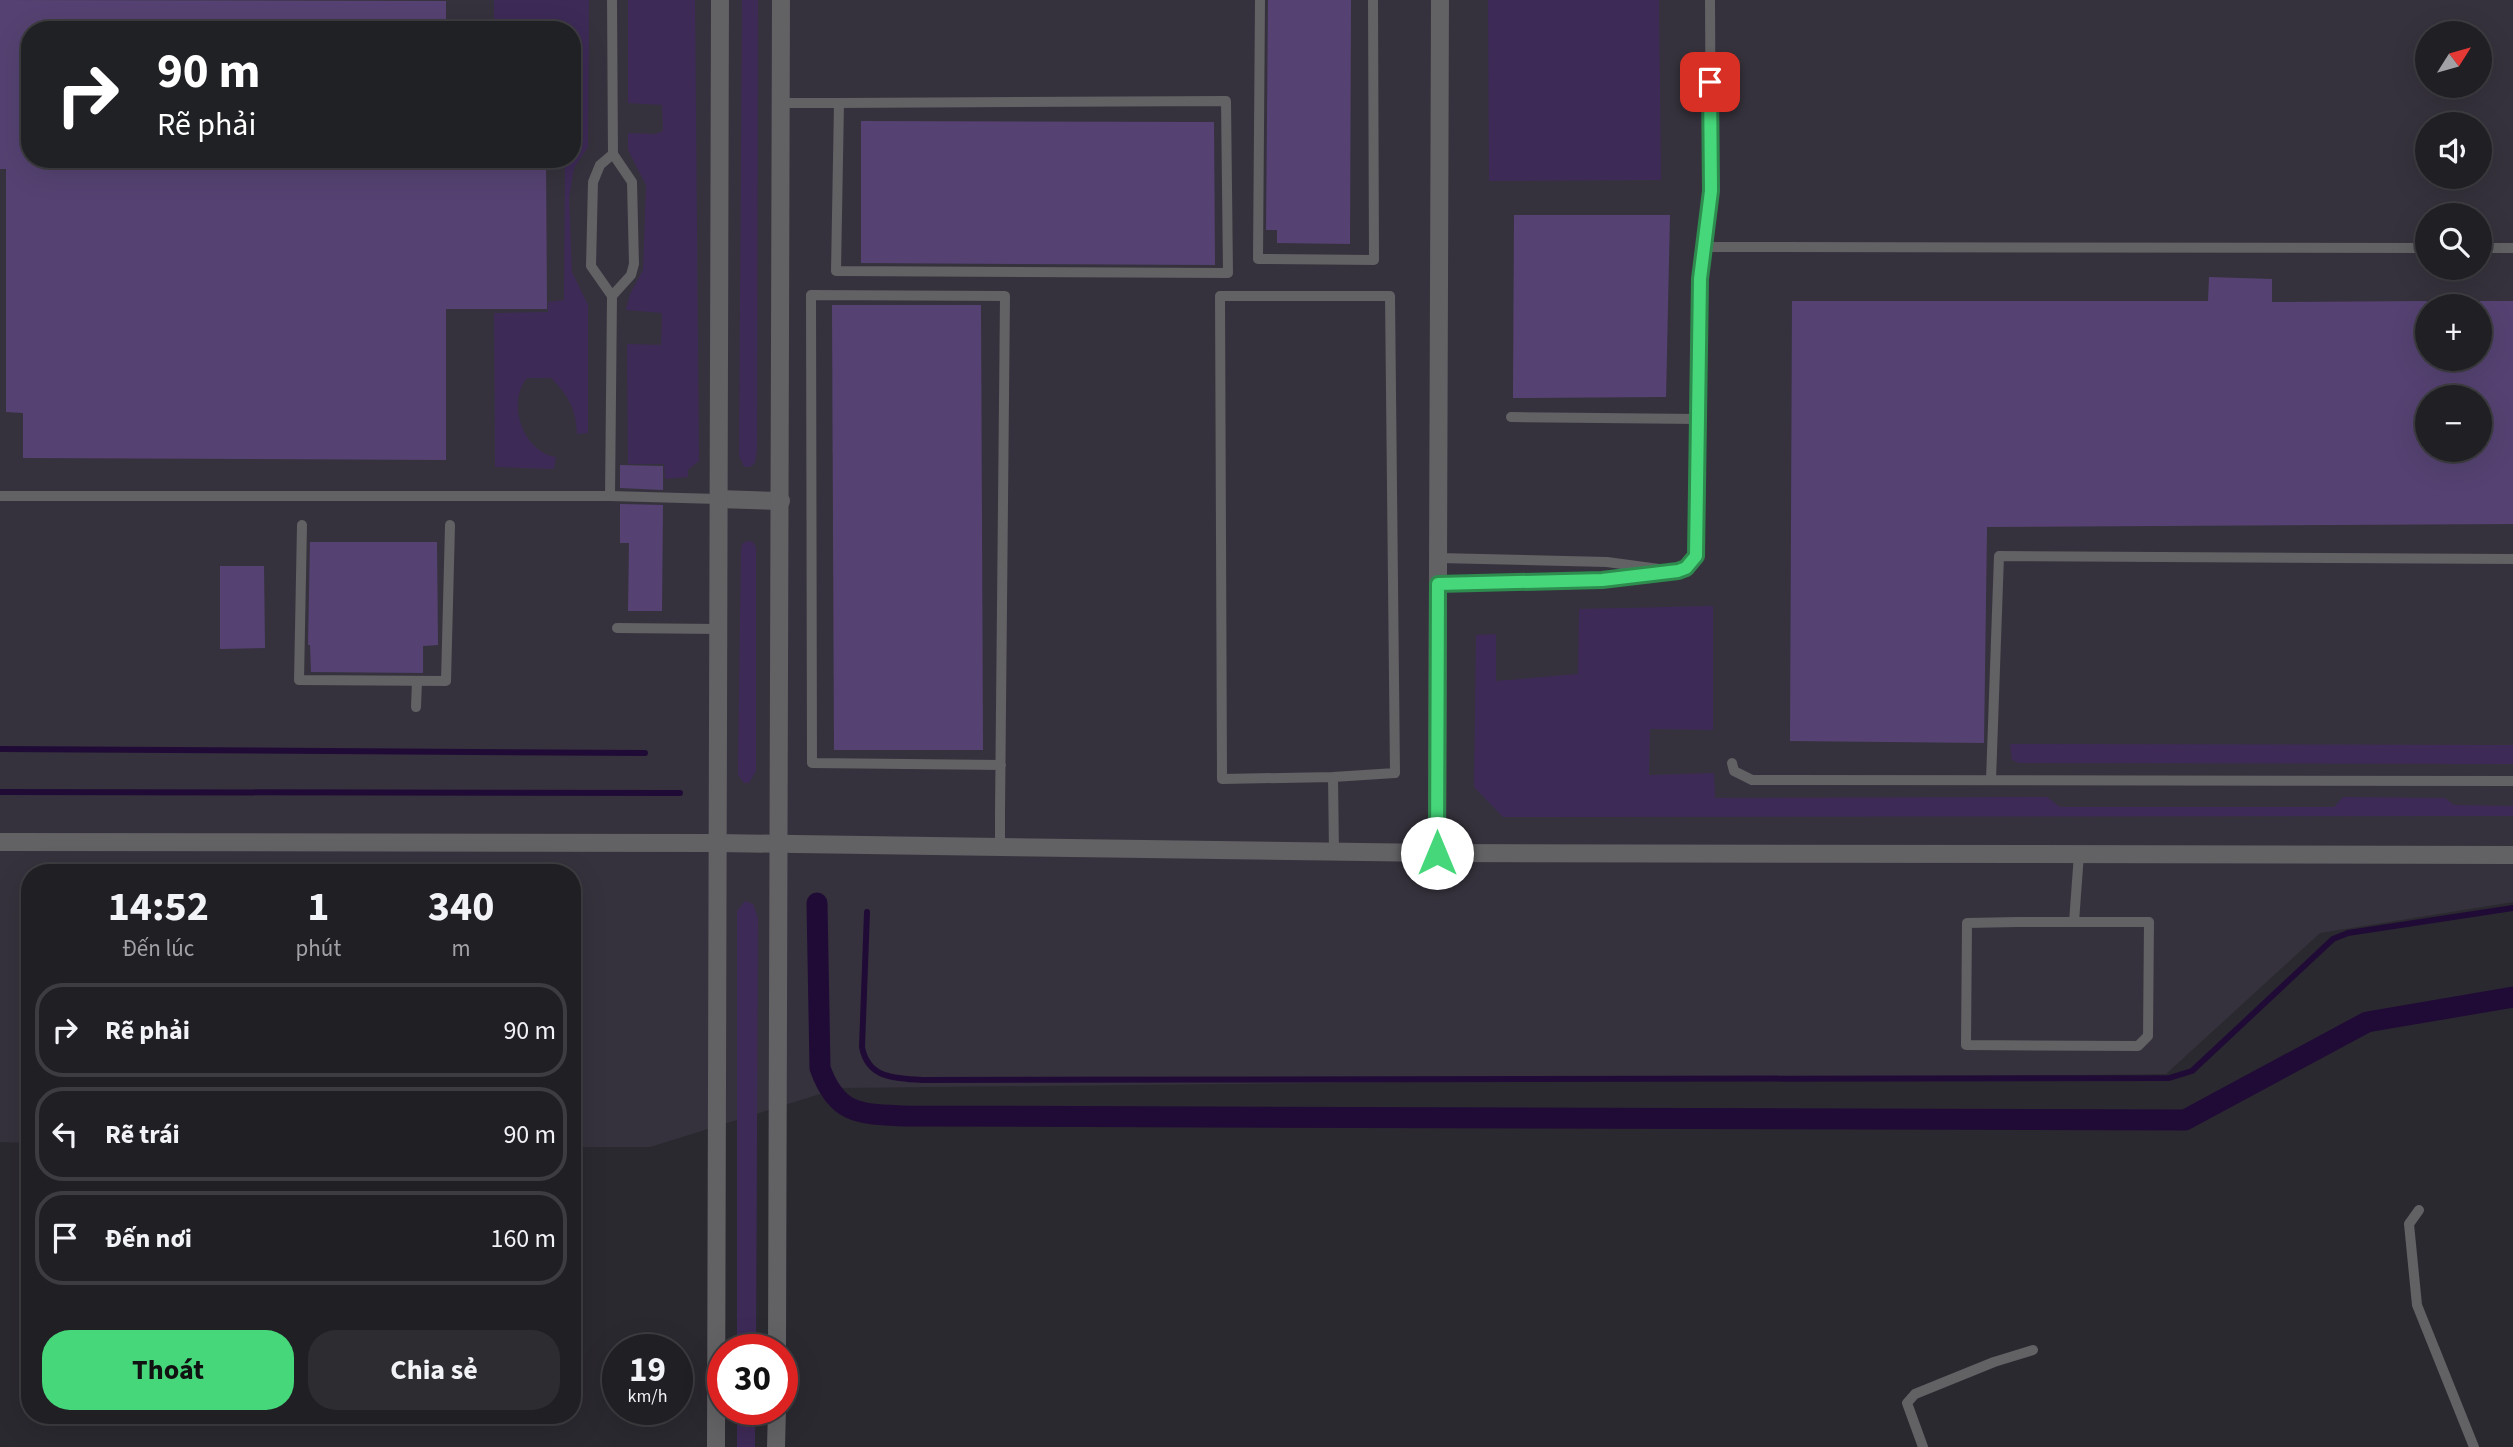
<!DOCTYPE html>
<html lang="vi">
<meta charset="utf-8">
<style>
:root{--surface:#201f24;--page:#2d2c31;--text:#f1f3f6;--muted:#a2a2a6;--line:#3d3d41;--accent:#46d77a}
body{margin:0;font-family:"Source Sans 3",sans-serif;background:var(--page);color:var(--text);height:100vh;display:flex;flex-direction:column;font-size:26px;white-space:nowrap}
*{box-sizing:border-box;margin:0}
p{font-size:23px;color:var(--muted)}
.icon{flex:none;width:38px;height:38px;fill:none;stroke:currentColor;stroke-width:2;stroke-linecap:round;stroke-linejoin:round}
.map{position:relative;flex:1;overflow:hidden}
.panel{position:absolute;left:21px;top:864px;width:560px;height:560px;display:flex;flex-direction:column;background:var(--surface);border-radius:28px;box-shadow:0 7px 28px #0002,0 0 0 2px var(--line)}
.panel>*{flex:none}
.top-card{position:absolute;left:21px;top:21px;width:560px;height:147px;border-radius:28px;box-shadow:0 7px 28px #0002,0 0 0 2px var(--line);background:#202124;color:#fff;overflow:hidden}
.needle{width:46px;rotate:53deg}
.tools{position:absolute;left:2415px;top:21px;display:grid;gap:14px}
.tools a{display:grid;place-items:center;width:77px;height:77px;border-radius:50%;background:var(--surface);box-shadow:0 7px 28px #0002,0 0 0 2px var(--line);font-size:35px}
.speed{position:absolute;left:602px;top:1334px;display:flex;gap:14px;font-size:35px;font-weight:700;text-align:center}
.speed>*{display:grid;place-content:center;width:91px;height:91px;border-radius:50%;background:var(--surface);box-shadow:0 7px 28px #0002,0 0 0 2px var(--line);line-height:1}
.speed small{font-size:18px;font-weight:400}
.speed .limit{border:10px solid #d22;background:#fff;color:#111}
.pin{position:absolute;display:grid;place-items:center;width:60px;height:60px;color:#fff;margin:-30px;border-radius:14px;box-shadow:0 4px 10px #0006}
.me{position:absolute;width:77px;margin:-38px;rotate:0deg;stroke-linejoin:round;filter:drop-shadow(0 0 5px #0008)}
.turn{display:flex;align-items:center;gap:24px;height:147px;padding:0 21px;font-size:32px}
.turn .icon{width:91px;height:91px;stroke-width:2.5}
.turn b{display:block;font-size:49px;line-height:60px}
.eta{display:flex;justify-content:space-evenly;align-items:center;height:119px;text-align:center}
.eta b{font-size:42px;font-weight:700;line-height:49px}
.primary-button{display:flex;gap:14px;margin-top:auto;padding:14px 21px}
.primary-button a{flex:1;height:80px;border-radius:28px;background:var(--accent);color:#111;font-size:28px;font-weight:700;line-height:80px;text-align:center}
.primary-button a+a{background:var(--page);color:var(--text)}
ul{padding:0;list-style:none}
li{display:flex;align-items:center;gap:21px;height:94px;margin:0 14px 10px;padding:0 7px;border:4px solid var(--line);border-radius:28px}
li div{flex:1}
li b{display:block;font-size:26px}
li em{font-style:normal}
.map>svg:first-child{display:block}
.built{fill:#36323d;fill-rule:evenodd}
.green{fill:#3d2a57}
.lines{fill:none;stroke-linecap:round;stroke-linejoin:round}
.stream{stroke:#200b36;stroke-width:6}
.canal{stroke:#200b36;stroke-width:21}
.building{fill:#554272;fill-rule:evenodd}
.service{stroke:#626164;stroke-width:10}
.minor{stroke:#626164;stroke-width:18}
.tertiary{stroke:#626164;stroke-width:18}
.route-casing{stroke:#2e8c4f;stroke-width:18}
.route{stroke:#46d77a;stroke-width:12}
</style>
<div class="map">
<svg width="2513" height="1447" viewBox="0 0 2513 1447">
<rect width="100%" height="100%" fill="#2b2930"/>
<path class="built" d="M 0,0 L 2513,0 L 2513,902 L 2320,933 L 2166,1074 L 839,1088 L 650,1147 L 572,1147 L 572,873 L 30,873 L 30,1143 L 0,1142 ZM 30,30 L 572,30 L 572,159 L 30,159 ZM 2427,33 L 2480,33 L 2480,86 L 2427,86 ZM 2427,124 L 2480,124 L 2480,177 L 2427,177 ZM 2427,215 L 2480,215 L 2480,268 L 2427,268 ZM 2427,306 L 2480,306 L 2480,359 L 2427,359 ZM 2427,397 L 2480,397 L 2480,450 L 2427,450 Z"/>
<g class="green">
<path d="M 494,0 L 589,0 L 588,147 L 574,168 L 569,198 L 572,272 L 588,305 L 588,433 L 577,434 C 576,409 569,396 551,378 L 527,378 C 506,403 523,452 556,457 L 554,469 L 495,467 L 494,313 L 548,312 L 548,302 L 564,300 L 565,159 L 572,159 L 572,30 L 494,30 Z"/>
<polygon points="628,0 695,0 699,461 688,470 688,477 665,479 664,464 628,464 627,344 661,345 662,313 626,310 630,294 643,270 646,185 628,150 628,133 655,134 663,131 662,105 628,103"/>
<polygon points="742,0 758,0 757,450 755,463 750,467 744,467 739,456"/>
<polygon points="1488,0 1659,0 1661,180 1489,181"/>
<polygon points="747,541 753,542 756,547 756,771 749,783 744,783 738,775 738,765 741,551 742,544"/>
<polygon points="1713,606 1713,730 1650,729 1649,775 1714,773 1715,798 2047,797 2060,807 2334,807 2343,797 2445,798 2454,805 2513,806 2513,816 1503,817 1474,787 1476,635 1496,634 1496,681 1578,674 1579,609"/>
<polygon points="2010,744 2513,745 2513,764 2019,763 2012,760"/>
<polygon points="745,901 753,904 758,918 756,1349 737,1349 737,911"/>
<rect x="737" y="1409" width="18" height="38"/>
</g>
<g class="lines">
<g class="stream">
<polyline points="0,749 645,753"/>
<polyline points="0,792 680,793"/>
<path d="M 867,912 L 862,1047 C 868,1079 895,1078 922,1080 L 2169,1078 L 2192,1071 L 2333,939 L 2348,933 L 2513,908"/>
</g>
<path class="canal" d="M 817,903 L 820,1068 C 837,1116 861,1114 906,1116 L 2185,1120 L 2367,1022 L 2513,997"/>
</g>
<g class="building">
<polygon points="0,0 446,1 446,30 30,30 30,159 546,159 547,309 446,309 446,460 23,458 23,413 6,412 6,169 0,169"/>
<polygon points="1268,0 1351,0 1350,244 1277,243 1277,230 1266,230"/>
<polygon points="861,121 1214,122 1215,265 861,263"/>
<polygon points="1514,215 1670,215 1666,397 1513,398"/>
<path d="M 2209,277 L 2272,279 L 2272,302 L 2427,301 L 2427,359 L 2480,359 L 2480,301 L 2513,301 L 2513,524 L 1987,527 L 1984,743 L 1790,741 L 1792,301 L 2208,301 ZM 2427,397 L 2480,397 L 2480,450 L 2427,450 Z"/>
<polygon points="832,305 981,305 983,750 834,750"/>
<polygon points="620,465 663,466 663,490 620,488"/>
<polygon points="620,504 663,505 662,611 628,611 629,543 620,543"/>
<polygon points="310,542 437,542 438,645 423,646 423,673 311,672 310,645 308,645"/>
<polygon points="220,566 264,566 265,648 220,649"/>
</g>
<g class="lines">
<g class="service">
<polyline points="1260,0 1258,259 1374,260 1373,0"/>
<polyline points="781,103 839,103 1226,101 1228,273 836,271 839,103"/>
<polyline points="1703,247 2427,248"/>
<polyline points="2480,248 2513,248"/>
<polyline points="612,296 591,266 593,182 600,165 613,154"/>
<polyline points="1511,417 1698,419"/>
<polyline points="0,496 610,496 612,296 631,275 634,264 632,182 613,154 612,0"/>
<polyline points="610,496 718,499"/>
<polyline points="302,525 299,680 446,681 450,525"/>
<polyline points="1438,558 1607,562 1659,569"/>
<polyline points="1438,584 1602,580 1678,571 1687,568 1696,556 1700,279 1711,191 1710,0"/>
<polyline points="617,628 718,629"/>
<polyline points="416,707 417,681"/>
<polyline points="1732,763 1734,771 1752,780 2513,781"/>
<polyline points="1333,777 1395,773 1390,296 1220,296 1222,779 1333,777 1334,852"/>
<polyline points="1991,780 1999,556 2513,559"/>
<polyline points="1000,848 1000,812 1005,296 811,295 812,763 1001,765"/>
<polygon points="2017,922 2149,922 2148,1036 2138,1046 1966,1045 1967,923"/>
<polyline points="2074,922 2079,854"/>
<polyline points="2419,1210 2409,1224 2417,1305 2474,1447"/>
<polyline points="1923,1447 1907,1403 1915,1394 1994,1362 2033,1350"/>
</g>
<g class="minor">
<polyline points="0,842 718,843 1437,853 2513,855"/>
<polyline points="1437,853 1440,0"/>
</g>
<g class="tertiary">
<polyline points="718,499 781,501"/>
<polyline points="777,1349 781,0"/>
<polyline points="716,1447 720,0"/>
<polyline points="776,1447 777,1409"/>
</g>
</g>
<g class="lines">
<g class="route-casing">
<polyline id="route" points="1437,853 1438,584 1602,580 1678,571 1686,568 1696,556 1700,279 1711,191 1710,82"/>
</g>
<use href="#route" class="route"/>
</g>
</svg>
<div class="tools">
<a><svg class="needle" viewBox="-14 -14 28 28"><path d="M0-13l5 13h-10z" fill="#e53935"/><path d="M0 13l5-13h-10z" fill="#a2a2a6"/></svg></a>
<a><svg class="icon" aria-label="sound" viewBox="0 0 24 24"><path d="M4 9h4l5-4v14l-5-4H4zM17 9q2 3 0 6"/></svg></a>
<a><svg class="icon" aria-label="search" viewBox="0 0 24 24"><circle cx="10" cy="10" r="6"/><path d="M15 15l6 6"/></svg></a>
<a>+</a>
<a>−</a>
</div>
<div class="speed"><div>19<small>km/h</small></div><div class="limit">30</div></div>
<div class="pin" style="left:1710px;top:82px;background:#d93025"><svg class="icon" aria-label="arrive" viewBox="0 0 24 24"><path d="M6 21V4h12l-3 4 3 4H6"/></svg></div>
<svg class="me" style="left:1437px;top:853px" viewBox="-20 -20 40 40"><circle r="19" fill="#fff"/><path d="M0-13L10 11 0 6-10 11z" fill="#46d77a"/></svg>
<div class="top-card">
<div class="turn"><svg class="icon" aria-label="right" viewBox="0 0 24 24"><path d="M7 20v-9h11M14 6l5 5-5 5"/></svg><div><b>90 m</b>Rẽ phải</div></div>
</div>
<section class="panel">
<div class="eta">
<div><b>14:52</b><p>Đến lúc</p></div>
<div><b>1</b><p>phút</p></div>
<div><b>340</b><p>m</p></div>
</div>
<ul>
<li><svg class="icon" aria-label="right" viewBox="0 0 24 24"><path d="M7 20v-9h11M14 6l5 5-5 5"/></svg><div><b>Rẽ phải</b></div><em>90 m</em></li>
<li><svg class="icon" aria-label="left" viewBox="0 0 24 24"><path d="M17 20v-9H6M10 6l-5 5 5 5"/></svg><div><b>Rẽ trái</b></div><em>90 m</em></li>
<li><svg class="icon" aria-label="arrive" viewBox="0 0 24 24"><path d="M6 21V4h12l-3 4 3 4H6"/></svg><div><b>Đến nơi</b></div><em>160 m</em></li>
</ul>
<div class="primary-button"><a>Thoát</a><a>Chia sẻ</a></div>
</section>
</div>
